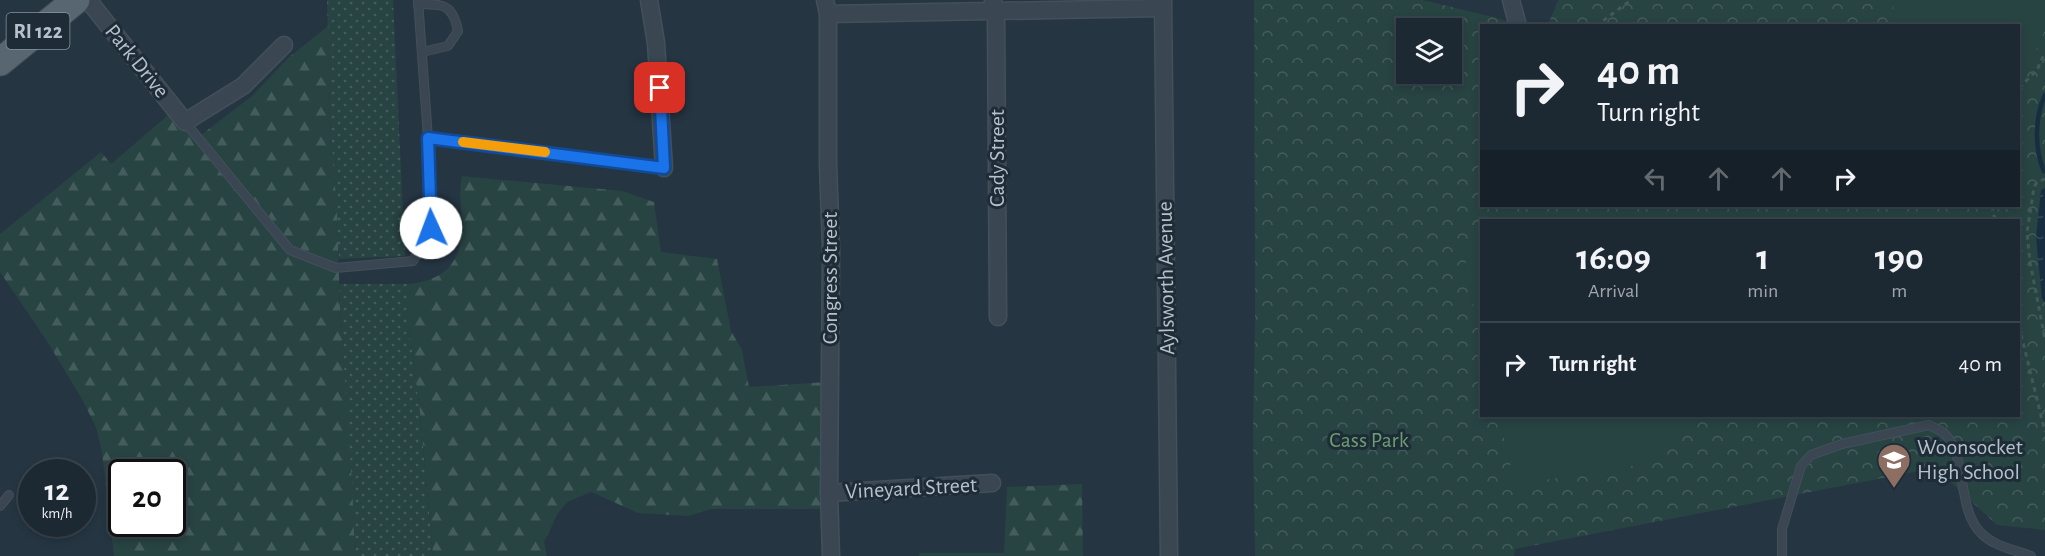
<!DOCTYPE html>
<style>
:root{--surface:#1c2832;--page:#29343e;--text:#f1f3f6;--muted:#a0a6ac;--line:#3a444d}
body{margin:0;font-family:"Alegreya Sans",sans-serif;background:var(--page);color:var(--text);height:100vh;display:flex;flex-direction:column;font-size:22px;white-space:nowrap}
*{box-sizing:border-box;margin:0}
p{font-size:20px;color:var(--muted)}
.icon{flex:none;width:33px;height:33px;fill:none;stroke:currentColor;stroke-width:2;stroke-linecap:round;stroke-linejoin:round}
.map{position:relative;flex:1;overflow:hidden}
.drawer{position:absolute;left:1480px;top:219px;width:540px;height:198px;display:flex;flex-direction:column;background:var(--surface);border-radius:0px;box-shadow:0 3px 9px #0003,0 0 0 2px var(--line)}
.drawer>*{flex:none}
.banner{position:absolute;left:1480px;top:24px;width:540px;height:183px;border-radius:0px;box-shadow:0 3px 9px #0003,0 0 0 2px var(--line);background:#1c2832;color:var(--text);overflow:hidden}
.buttons{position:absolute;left:1396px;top:18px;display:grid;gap:12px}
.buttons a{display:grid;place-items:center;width:66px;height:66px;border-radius:0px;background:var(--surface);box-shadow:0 3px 9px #0003,0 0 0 2px var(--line);font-size:30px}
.speed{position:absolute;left:18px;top:459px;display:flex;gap:12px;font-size:30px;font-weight:700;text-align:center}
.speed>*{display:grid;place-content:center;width:78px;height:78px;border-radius:50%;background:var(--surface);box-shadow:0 3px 9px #0003,0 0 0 2px var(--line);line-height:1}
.speed small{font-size:15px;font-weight:400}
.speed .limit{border:3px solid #111;border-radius:9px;background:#fff;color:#111}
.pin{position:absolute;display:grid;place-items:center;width:51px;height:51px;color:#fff;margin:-26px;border-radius:12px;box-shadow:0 3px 9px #0006}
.me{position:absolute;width:66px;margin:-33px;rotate:358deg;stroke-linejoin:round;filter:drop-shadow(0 0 4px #0008)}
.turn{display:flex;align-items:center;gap:21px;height:126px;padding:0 18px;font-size:27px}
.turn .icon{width:78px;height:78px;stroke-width:2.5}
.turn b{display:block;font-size:42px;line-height:51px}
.lanes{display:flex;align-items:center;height:57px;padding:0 18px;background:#0003;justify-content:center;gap:30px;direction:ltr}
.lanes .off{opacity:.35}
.eta{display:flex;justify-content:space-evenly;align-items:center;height:102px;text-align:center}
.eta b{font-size:36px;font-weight:700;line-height:42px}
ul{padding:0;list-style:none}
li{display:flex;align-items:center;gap:18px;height:84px;padding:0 18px;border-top:2px solid var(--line)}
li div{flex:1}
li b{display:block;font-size:22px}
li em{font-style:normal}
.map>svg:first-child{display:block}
.grass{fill:url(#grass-dots)}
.forest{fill:url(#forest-firs);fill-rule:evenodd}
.park{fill:url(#park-crowns);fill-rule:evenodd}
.garden{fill:#274342}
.water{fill:url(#water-ripples)}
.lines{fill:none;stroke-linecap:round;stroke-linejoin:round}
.stream{stroke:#182e40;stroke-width:4.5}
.service-casing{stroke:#43505b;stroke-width:10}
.minor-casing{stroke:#43505b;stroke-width:19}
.primary-casing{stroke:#43505b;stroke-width:29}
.path{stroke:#415a59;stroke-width:3;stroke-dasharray:4.5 4.5;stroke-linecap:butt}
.service{stroke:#3a4651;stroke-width:8}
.minor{stroke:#3a4651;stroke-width:16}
.primary{stroke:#586671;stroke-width:27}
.route-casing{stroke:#114b97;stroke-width:15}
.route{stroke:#1a73e8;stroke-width:10}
.slow{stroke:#f59e0b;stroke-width:10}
.labels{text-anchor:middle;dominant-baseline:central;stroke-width:6;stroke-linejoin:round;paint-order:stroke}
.shield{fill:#1e2c37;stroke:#88949f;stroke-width:1.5}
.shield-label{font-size:21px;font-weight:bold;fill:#b6c1cc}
.street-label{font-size:22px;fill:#b6c1cc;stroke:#1e2c37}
.park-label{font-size:22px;fill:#6d9d72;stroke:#1e2c37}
.poi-label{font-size:22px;fill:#b6c1cc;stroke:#1e2c37;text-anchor:start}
</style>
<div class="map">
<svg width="2045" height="556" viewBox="0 0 2045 556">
<defs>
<pattern id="grass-dots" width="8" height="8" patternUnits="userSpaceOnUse" patternTransform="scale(1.5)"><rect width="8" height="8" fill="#274342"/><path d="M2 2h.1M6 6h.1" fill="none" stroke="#445c5c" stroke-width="1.8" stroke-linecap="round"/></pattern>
<pattern id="forest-firs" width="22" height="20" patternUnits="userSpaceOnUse" patternTransform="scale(1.5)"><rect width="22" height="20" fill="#274342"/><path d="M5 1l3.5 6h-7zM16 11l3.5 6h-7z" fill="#445c5c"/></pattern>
<pattern id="park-crowns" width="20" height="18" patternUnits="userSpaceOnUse" patternTransform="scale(1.5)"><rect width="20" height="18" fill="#274342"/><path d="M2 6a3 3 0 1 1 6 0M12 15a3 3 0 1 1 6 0" fill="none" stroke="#445c5c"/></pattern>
<pattern id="water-ripples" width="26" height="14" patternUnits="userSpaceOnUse" patternTransform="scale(1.5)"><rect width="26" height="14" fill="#182e40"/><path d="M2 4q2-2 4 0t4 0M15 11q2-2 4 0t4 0" fill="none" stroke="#374a5a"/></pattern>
</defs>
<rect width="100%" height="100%" fill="#253542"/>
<g class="grass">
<polygon points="327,0 393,0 405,256 339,259 330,120"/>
<polygon points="339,284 409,284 409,327 420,412 433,556 355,556"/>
</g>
<g class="forest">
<path d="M 328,26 L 330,120 L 337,212 L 340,305 L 352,483 L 355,556 L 114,556 L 102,453 L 96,427 L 82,399 L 45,338 L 0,272 L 0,234 L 101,152 L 111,164 L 174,110 L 197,138 L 252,96 L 288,58 ZM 122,472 L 172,472 L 172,524 L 122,524 Z"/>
<path d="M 462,176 L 622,191 L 654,202 L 661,252 L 717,259 L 731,331 L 742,350 L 749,387 L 826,382 L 827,509 L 711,509 L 688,516 L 638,513 L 591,492 L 567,502 L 558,513 L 544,542 L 547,556 L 433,556 L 420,412 L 409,327 L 409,284 C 444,280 461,264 462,227 C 462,210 458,194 462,176 Z"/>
<polygon points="1082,484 1083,556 919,556 919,553 1004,553 1007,487"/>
</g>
<path class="park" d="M 1254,0 L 1423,0 L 1525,25 L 1482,26 L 1482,206 L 2019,206 L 2019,26 L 1548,25 L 1558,0 L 2045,0 L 2045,530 L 1997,525 L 1935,468 L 1515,549 L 1514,556 L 1255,556 L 1253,436 L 1255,316 ZM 1407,28 L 1452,28 L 1452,74 L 1407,74 ZM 1482,220 L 2019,220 L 2019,416 L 1482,416 Z"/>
<g class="garden">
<polygon points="1893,0 2045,0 2045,30 2029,66 2019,79 2019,26 1894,25"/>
<polygon points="1625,214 1683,220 1580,220"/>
<polygon points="1480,234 1482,234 1482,342 1465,270 1468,249"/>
<polygon points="1499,416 1697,416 1681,435 1630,467 1515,484"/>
</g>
<polygon class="water" points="2045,188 2045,303 2042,299 2036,237 2041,190"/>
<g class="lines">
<path class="stream" d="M 2044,171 C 2034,149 2035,116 2045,95"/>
<g class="service-casing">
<g id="service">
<polyline points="418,0 428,138 664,168"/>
<path d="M 418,4 C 443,4 453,4 458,31 L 448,46 L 422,52"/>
<polyline points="185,122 290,250 336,268 413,261 431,228 428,138"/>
<polyline points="0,506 9,495"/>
<path d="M 1782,556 L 1782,529 L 1801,466 L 1811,455 L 1842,444 L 1929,425 C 1934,428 1941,430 1945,434 C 1967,456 1957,510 1981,533 C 1993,546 2015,550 2031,556"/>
</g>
</g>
<g class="minor-casing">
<g id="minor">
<polyline points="88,0 185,122 243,86 284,45"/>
<polyline points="649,0 656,43 664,168"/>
<polyline points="825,0 828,14 828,163 831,250 829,493 831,556"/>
<polyline points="1163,0 1169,556"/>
<polyline points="1511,0 1518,26"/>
<polyline points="993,1 996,11 998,317"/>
<polyline points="828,14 1163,8"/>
<polyline points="829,493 992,483"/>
</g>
</g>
<g class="primary-casing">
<polyline id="primary" points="0,62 76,0"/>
</g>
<g class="path">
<polyline points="1596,26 1631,0"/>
<polyline points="2019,88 2037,70 2045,52"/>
<polyline points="2045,179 2037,182 2034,187 2027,233 2030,262 2045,339"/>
<polyline points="1992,206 1995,220"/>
<polyline points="2019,326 2045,432"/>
</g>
<use href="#service" class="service"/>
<use href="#minor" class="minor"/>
<use href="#primary" class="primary"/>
</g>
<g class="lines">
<g class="route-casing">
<polyline id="route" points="431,228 428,138 664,168 660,88"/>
</g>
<use href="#route" class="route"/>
<polyline class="slow" points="463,142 545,152"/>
</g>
<defs>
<g id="school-pin" transform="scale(1.725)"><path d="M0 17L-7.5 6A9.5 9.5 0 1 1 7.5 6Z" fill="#8d6e63" stroke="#1e2c37"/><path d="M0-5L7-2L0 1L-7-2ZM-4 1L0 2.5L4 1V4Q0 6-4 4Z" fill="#fff"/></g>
</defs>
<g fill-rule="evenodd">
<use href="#school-pin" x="1894" y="460"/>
</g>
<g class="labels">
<rect class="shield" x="6.5" y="13" width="63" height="36" rx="4.5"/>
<g class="shield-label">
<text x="38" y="31">RI 122</text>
</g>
<g class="street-label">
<text transform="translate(137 61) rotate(51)">Park Drive</text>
<text transform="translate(997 158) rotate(-90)">Cady Street</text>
<text transform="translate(830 278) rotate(-90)">Congress Street</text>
<text transform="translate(1166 278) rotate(-91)">Aylsworth Avenue</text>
<text transform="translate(911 488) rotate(-3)">Vineyard Street</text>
</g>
<g class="park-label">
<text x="1369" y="440">Cass Park</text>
</g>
<g class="poi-label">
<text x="1917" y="447">Woonsocket<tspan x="1917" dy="25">High School</tspan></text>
</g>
</g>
</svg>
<div class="buttons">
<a><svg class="icon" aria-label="layers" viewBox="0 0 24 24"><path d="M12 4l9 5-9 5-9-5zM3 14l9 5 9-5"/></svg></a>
</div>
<div class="speed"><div>12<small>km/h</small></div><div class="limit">20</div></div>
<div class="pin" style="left:660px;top:88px;background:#d93025"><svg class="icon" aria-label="arrive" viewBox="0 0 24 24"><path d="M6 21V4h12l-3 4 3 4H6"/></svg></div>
<svg class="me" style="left:431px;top:228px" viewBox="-20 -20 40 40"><circle r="19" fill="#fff"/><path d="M0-13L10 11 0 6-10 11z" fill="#1a73e8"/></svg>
<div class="banner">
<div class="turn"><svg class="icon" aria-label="right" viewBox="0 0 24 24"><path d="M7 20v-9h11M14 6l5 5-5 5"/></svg><div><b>40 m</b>Turn right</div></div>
<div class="lanes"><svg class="icon off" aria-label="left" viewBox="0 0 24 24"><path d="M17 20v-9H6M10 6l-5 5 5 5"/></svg><svg class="icon off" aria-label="ahead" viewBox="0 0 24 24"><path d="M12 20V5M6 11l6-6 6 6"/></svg><svg class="icon off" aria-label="ahead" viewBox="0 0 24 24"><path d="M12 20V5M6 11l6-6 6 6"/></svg><svg class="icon" aria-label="right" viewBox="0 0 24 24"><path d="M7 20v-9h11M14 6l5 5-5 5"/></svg></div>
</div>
<section class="drawer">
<div class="eta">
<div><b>16:09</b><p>Arrival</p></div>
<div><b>1</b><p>min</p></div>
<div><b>190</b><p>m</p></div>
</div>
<ul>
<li><svg class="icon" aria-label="right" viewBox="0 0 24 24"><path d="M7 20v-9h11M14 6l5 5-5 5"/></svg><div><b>Turn right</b></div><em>40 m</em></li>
</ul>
</section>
</div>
